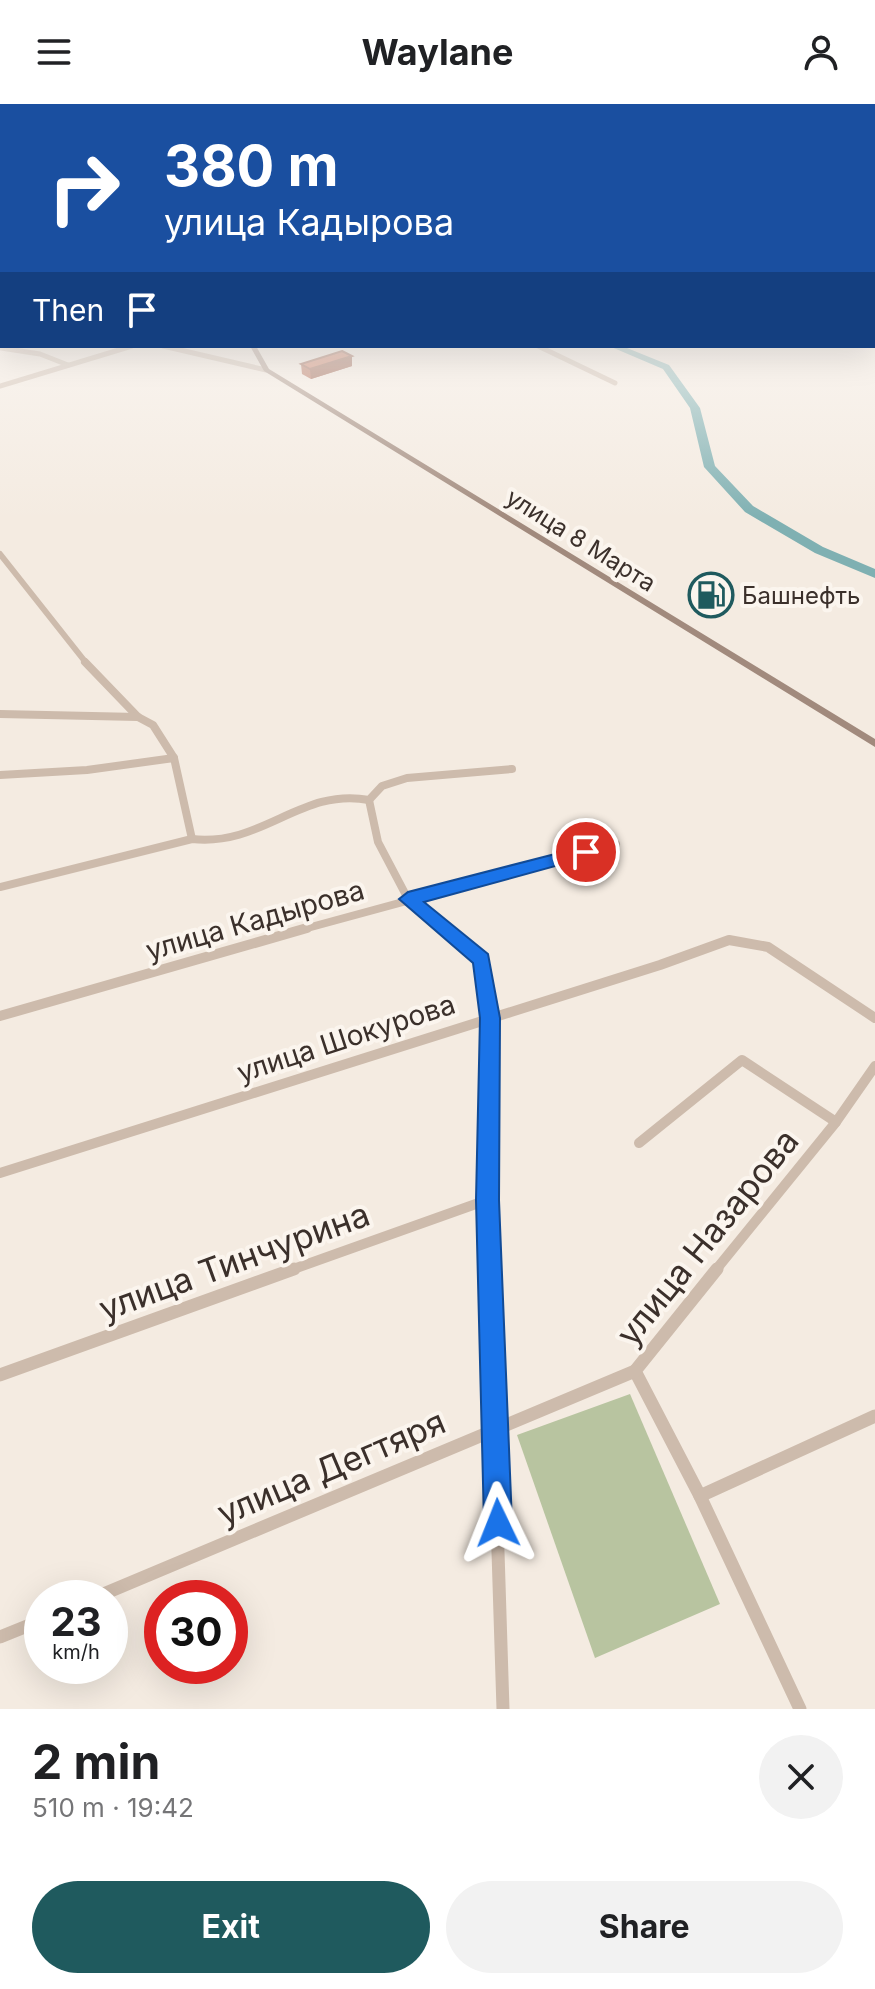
<!DOCTYPE html>
<meta charset="utf-8">
<style>
:root{--surface:#fff;--page:#f2f2f2;--text:#202124;--muted:#757577;--accent:#1f5a5e}
body{margin:0;font-family:Inter,sans-serif;background:var(--page);color:var(--text);height:100vh;display:flex;flex-direction:column;font-size:30px;white-space:nowrap}
*{box-sizing:border-box;margin:0}
p{font-size:26px;color:var(--muted)}
.icon{flex:none;width:44px;height:44px;fill:none;stroke:currentColor;stroke-width:2;stroke-linecap:round;stroke-linejoin:round}
.map{position:relative;height:1605px;overflow:hidden}
.side{display:flex;flex-direction:column;background:var(--surface);flex:1}
.side>*{flex:none}
.guide{position:absolute;left:0px;top:0px;width:876px;height:244px;box-shadow:0 8px 32px #0002;background:#1a4fa0;color:#fff;overflow:hidden}
.speed{position:absolute;left:24px;top:1476px;display:flex;gap:16px;font-size:40px;font-weight:700;text-align:center}
.speed>*{display:grid;place-content:center;width:104px;height:104px;border-radius:50%;background:var(--surface);box-shadow:0 8px 32px #0002;line-height:1}
.speed small{font-size:20px;font-weight:400}
.speed .limit{border:12px solid #d22;background:#fff;color:#111}
.pin{position:absolute;display:grid;place-items:center;width:68px;height:68px;color:#fff;margin:-34px;border:4px solid #fff;border-radius:50%;box-shadow:0 2px 8px #0007}
.me{position:absolute;width:88px;margin:-44px;rotate:358deg;stroke-linejoin:round;filter:drop-shadow(0 0 6px #0008)}
.turn{display:flex;align-items:center;gap:28px;height:168px;padding:0 32px;font-size:36px}
.turn .icon{width:104px;height:104px;stroke-width:2.5}
.turn b{display:block;font-size:56px;line-height:68px}
.then{display:flex;align-items:center;height:76px;padding:0 32px;background:#0003;gap:16px;font-size:30px}
.round{display:grid;place-items:center;flex:none;width:84px;height:84px;border-radius:42px;background:var(--page)}
.head{display:flex;align-items:center;justify-content:space-between;height:136px;padding:0 32px}
h1{font-size:48px;font-weight:700;line-height:60px}
.button{display:flex;gap:16px;margin-top:auto;padding:16px 32px}
.button a{flex:1;height:92px;border-radius:48px;background:var(--accent);color:#fff;font-size:32px;font-weight:700;line-height:92px;text-align:center}
.button a+a{background:var(--page);color:var(--text)}
header{display:flex;justify-content:space-between;align-items:center;height:104px;padding:0 32px;background:var(--surface);font-size:36px;font-weight:700}
.map>svg:first-child{display:block}
.green{fill:#b8c4a0}
.lines{fill:none;stroke-linecap:round;stroke-linejoin:round}
.river{fill:#7fb0b2;fill-rule:evenodd}
.street-far4{stroke:#cdbbac;stroke-width:5}
.street-far3{stroke:#cdbbac;stroke-width:6}
.street-far2{stroke:#cdbbac;stroke-width:8}
.street-far1{stroke:#cdbbac;stroke-width:10}
.street{stroke:#cdbbac;stroke-width:13}
.secondary{fill:#a18a7d;fill-rule:evenodd}
.wall{fill:#ac5a40}
.shaded-wall{fill:#8c4a34}
.building{fill:#c8694b;stroke:#8c4a34;stroke-width:2}
.route{fill:#1a73e8;stroke:#114b97;stroke-width:2}
.labels{text-anchor:middle;dominant-baseline:central;stroke-width:8;stroke-linejoin:round;paint-order:stroke}
.far-street-label{font-size:24px;fill:#3b302b;stroke:#fbf5ee}
.far-poi-label{font-size:24px;fill:#3b302b;stroke:#fbf5ee;text-anchor:start}
.street-label{font-size:28px;fill:#3b302b;stroke:#fbf5ee}
.near-street-label{font-size:34px;fill:#3b302b;stroke:#fbf5ee}
</style>
<header><svg class="icon" aria-label="menu" viewBox="0 0 24 24"><path d="M4 6h16M4 12h16M4 18h16"/></svg>Waylane<svg class="icon" aria-label="person" viewBox="0 0 24 24"><circle cx="12" cy="8" r="4"/><path d="M4 21q1-7 8-7t8 7"/></svg></header>
<div class="map">
<svg width="875" height="1605" viewBox="0 0 875 1605">
<rect width="100%" height="100%" fill="#f4ebe1"/>
<polygon class="green" points="630,1290 720,1500 595,1554 517,1331"/>
<g class="lines">
<polygon class="river" points="609,242 622,242 669,261 700,304 715,362 753,402 823,443 875,465 875,474 815,449 745,408 704,363 690,304 663,265"/>
<g class="street-far4">
<polyline points="163,242 266,266"/>
<polyline points="538,242 615,279"/>
<polyline points="1,244 40,250 68,261"/>
<polyline points="0,282 132,242"/>
</g>
<polyline class="street-far3" points="0,450 87,560"/>
<g class="street-far2">
<polyline points="85,558 138,613 153,621 174,654 192,735"/>
<polyline points="0,610 138,613"/>
<polyline points="0,671 87,666 174,654"/>
<polyline points="369,696 378,738 408,795 446,826"/>
<path d="M 0,783 L 192,735 C 263,743 301,683 369,696 L 382,682 L 407,674 L 512,665"/>
<polyline points="300,826 616,740"/>
</g>
<g class="street-far1">
<path d="M 443,824 L 482,856 C 496,959 486,1064 489,1167"/>
<polyline points="0,912 307,824"/>
<polyline points="639,1039 742,956 836,1018"/>
<polyline points="0,1069 660,861 729,836 768,843 875,914"/>
<polyline points="288,1167 487,1096"/>
<polyline points="715,1167 836,1018 875,962"/>
</g>
<g class="street">
<polyline points="489,1165 503,1605"/>
<polyline points="717,1165 635,1267 700,1392 800,1605"/>
<polyline points="0,1271 294,1165"/>
<polyline points="700,1392 875,1312"/>
<polyline points="94,1494 635,1267"/>
<polyline points="0,1533 42,1516"/>
</g>
<polygon class="secondary" points="250,242 256,242 269,265 875,635 875,643 264,267"/>
</g>
<polygon class="wall" points="301,260 352,262 311,275 302,270"/>
<polygon class="shaded-wall" points="352,252 352,262 311,275 310,265"/>
<polygon class="building" points="342,247 352,252 310,265 301,260"/>
<linearGradient id="sky" x2="0" y2="1"><stop stop-color="#7eb2d2"/><stop offset="0.46" stop-color="#faf6f2"/><stop offset="1" stop-color="#faf6f2" stop-opacity="0"/></linearGradient>
<rect width="875" height="416" fill="url(#sky)"/>
<polygon class="route" points="586,742 595,748 592,752 424,798 488,850 500,914 499,1096 512,1419 508,1429 498,1433 488,1429 484,1419 476,1096 480,914 473,859 399,795 408,788"/>
<defs>
<g id="fuel-ring" transform="scale(2.3)"><circle r="9.5" fill="#fbf5ee" stroke="#1f5a5e" stroke-width="1.5"/><path d="M-5.5-6h7V0h2V4h1.3V-2.5L3-4.5l.8-.8L6-3V5H2.5V1h-1V6h-7ZM-4.2-4.7v3.2H.2V-4.7Z" fill="#1f5a5e"/></g>
</defs>
<g fill-rule="evenodd">
<use href="#fuel-ring" x="711" y="491"/>
</g>
<g class="labels">
<g class="far-street-label">
<text transform="translate(581 436) rotate(32)">улица 8 Марта</text>
</g>
<g class="far-poi-label">
<text x="742" y="491">Башнефть</text>
</g>
<g class="street-label">
<text transform="translate(255 816) rotate(-16)">улица Кадырова</text>
<text transform="translate(346 934) rotate(-18)">улица Шокурова</text>
</g>
<g class="near-street-label">
<text transform="translate(707 1133) rotate(-51)">улица Назарова</text>
<text transform="translate(234 1157) rotate(-20)">улица Тинчурина</text>
<text transform="translate(331 1363) rotate(-23)">улица Дегтяря</text>
</g>
</g>
</svg>
<div class="speed"><div>23<small>km/h</small></div><div class="limit">30</div></div>
<div class="pin" style="left:586px;top:748px;background:#d93025"><svg class="icon" aria-label="arrive" viewBox="0 0 24 24"><path d="M6 21V4h12l-3 4 3 4H6"/></svg></div>
<svg class="me" style="left:498px;top:1419px" viewBox="-20 -20 40 40"><path d="M0-17L14 15 0 8-14 15z" fill="#1a73e8" stroke="#fff" stroke-width="4"/></svg>
<div class="guide">
<div class="turn"><svg class="icon" aria-label="right" viewBox="0 0 24 24"><path d="M7 20v-9h11M14 6l5 5-5 5"/></svg><div><b>380 m</b>улица Кадырова</div></div>
<div class="then">Then<svg class="icon" aria-label="arrive" viewBox="0 0 24 24"><path d="M6 21V4h12l-3 4 3 4H6"/></svg></div>
</div>
</div>
<section class="side">
<div class="head"><div><h1>2 min</h1><p>510 m · 19:42</p></div><a class="round"><svg class="icon" aria-label="close" viewBox="0 0 24 24"><path d="M6 6l12 12M18 6L6 18"/></svg></a></div>
<div class="button"><a>Exit</a><a>Share</a></div>
</section>
